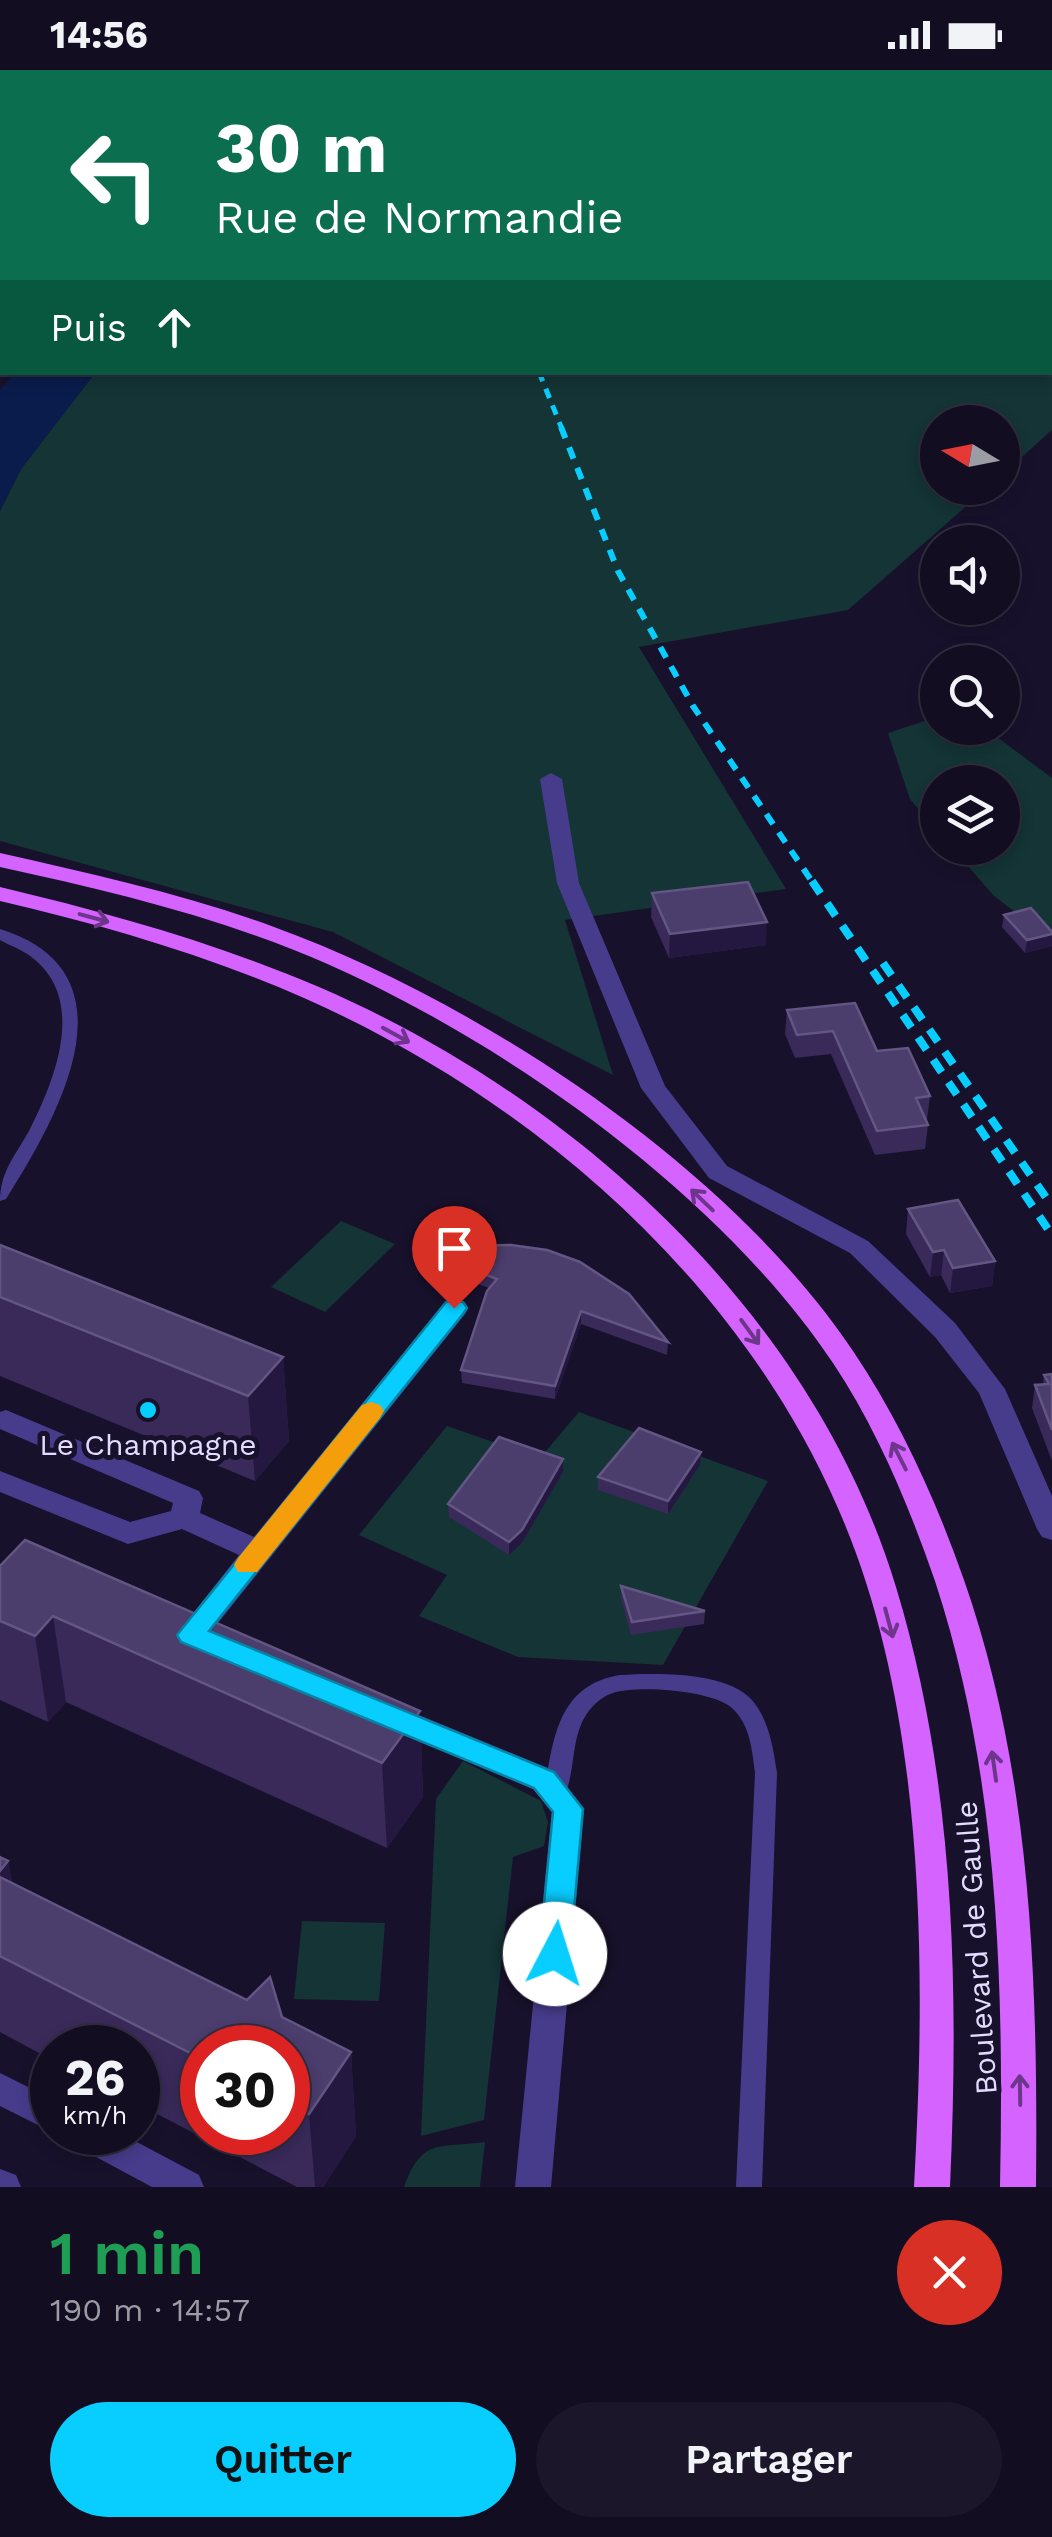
<!DOCTYPE html>
<html lang="fr">
<meta charset="utf-8">
<style>
:root{--surface:#120d21;--page:#1b162a;--text:#f1f3f6;--muted:#9c9ca5;--line:#312d3f;--accent:#08cdff}
body{margin:0;font-family:"Work Sans",sans-serif;background:var(--page);color:var(--text);height:100vh;display:flex;flex-direction:column;font-size:38px;white-space:nowrap}
*{box-sizing:border-box;margin:0}
p{font-size:32px;color:var(--muted)}
.icon{flex:none;width:55px;height:55px;fill:none;stroke:currentColor;stroke-width:2;stroke-linecap:round;stroke-linejoin:round}
.map{position:relative;height:2117px;overflow:hidden}
.drawer{display:flex;flex-direction:column;background:var(--surface);flex:1}
.drawer>*{flex:none}
.top-card{position:absolute;left:0px;top:0px;width:1052px;height:305px;box-shadow:0 5px 15px #0003,0 0 0 2px var(--line);background:#0b6e4f;color:#fff;overflow:hidden}
.needle{width:65px;rotate:280deg}
.tools{position:absolute;left:920px;top:335px;display:grid;gap:20px}
.tools a{display:grid;place-items:center;width:100px;height:100px;border-radius:50%;background:var(--surface);box-shadow:0 5px 15px #0003,0 0 0 2px var(--line);font-size:50px}
.speed{position:absolute;left:30px;top:1955px;display:flex;gap:20px;font-size:50px;font-weight:700;text-align:center}
.speed>*{display:grid;place-content:center;width:130px;height:130px;border-radius:50%;background:var(--surface);box-shadow:0 5px 15px #0003,0 0 0 2px var(--line);line-height:1}
.speed small{font-size:25px;font-weight:400}
.speed .limit{border:15px solid #d22;background:#fff;color:#111}
.pin{position:absolute;display:grid;place-items:center;width:85px;height:85px;color:#fff;margin:-102px -42px;border-radius:50% 50% 50% 0;rotate:-45deg;box-shadow:0 0 10px #0007}
.pin .icon{rotate:45deg}
.me{position:absolute;width:110px;margin:-55px;rotate:5deg;stroke-linejoin:round;filter:drop-shadow(0 0 8px #0008)}
.turn{display:flex;align-items:center;gap:35px;height:210px;padding:0 50px;font-size:45px}
.turn .icon{width:130px;height:130px;stroke-width:2.5}
.turn b{display:block;font-size:70px;line-height:85px}
.then{display:flex;align-items:center;height:95px;padding:0 50px;background:#0003;gap:20px;font-size:38px}
.round{display:grid;place-items:center;flex:none;width:105px;height:105px;border-radius:52px;background:var(--page)}
.headline{display:flex;align-items:center;justify-content:space-between;height:170px;padding:0 50px}
h1{font-size:60px;font-weight:600;line-height:75px;color:#1e9e55}
.cta{display:flex;gap:20px;margin-top:auto;padding:20px 50px}
.cta a{flex:1;height:115px;border-radius:60px;background:var(--accent);color:#111;font-size:40px;font-weight:600;line-height:115px;text-align:center}
.cta a+a{background:var(--page);color:var(--text)}
.status{display:flex;justify-content:space-between;align-items:center;height:70px;padding:0 50px;background:var(--surface);direction:ltr}
.status svg{height:28px;fill:currentColor}
.map>svg:first-child{display:block}
.green{fill:#143436}
.water{fill:#0a1c4c}
.lines{fill:none;stroke-linecap:round;stroke-linejoin:round}
.lane{fill:#473c8c;fill-rule:evenodd}
.street{fill:#473c8c;fill-rule:evenodd}
.primary{fill:#d463ff;fill-rule:evenodd}
.rail-far2{stroke:#08cdff;stroke-width:5;stroke-dasharray:10 8;stroke-linecap:butt}
.rail-far1{stroke:#08cdff;stroke-width:6;stroke-dasharray:12 10;stroke-linecap:butt}
.rail{stroke:#08cdff;stroke-width:8;stroke-dasharray:15 12;stroke-linecap:butt}
.wall{fill:#392a5a;fill-rule:evenodd}
.shaded-wall{fill:#241840}
.building{fill:#4b3d6c;stroke:#635683;stroke-width:2.5}
.oneway{stroke:#6d368b}
.route{fill:#08cdff;stroke:#0585a6;stroke-width:2.5}
.slow{fill:#f59e0b}
.poi-dot{fill:#08cdff;stroke:#18112c;stroke-width:4}
.labels{text-anchor:middle;dominant-baseline:central;stroke-width:10;stroke-linejoin:round;paint-order:stroke}
.poi-label{font-size:30px;fill:#e4dcff;stroke:#18112c}
.street-label{font-size:30px;fill:#e4dcff;stroke:#18112c}
</style>
<div class="status"><b>14:56</b><svg viewBox="0 0 49 12"><path d="M0 12V9h3v3zM5 12V6h3v6zM10 12V3h3v9zM15 12V0h3v12zM26 1h20v11H26zM47 4h2v5h-2z"/></svg></div>
<div class="map">
<svg width="1052" height="2117" viewBox="0 0 1052 2117">
<rect width="100%" height="100%" fill="#18112c"/>
<g class="green">
<polygon points="350,0 1052,0 1052,360 1003,404 1002,352 938,352 938,418 987,418 848,540 639,577 786,819 565,850 613,1005 333,862 0,771 0,441 21,399 95,303 1050,302 1050,2"/>
<polygon points="937,647 938,658 985,658 1052,708 1052,870 994,826 952,778 1002,778 1002,712 938,712 937,761 910,729 888,663"/>
<polygon points="341,1151 395,1174 325,1242 271,1217"/>
<polygon points="579,1342 768,1411 663,1595 518,1587 419,1546 447,1505 359,1465 447,1356 540,1388"/>
<polygon points="463,1691 541,1731 548,1752 544,1776 513,1787 484,2050 421,2066 436,1729"/>
<polygon points="302,1851 385,1853 379,1931 294,1929"/>
<path d="M 485,2072 L 480,2117 L 404,2117 C 422,2068 438,2078 485,2072 Z"/>
</g>
<polygon class="water" points="15,303 95,303 21,399 0,441 0,320"/>
<g class="lines">
<g class="lane">
<polygon points="0,0 5,2 0,16"/>
<path d="M 0,859 C 141,903 57,1048 6,1129 L 0,1131 C 0,1102 15,1086 29,1061 C 54,1012 87,932 34,889 C 25,881 11,876 0,870 Z"/>
<path d="M 620,1605 C 656,1603 724,1601 751,1629 C 769,1649 773,1677 777,1703 L 762,2117 L 736,2117 L 755,1703 C 752,1680 750,1655 733,1639 C 714,1620 637,1615 613,1623 C 606,1625 599,1630 594,1635 C 568,1661 578,1699 563,1729 L 555,1732 L 547,1729 L 544,1723 C 553,1671 557,1615 620,1605 Z"/>
</g>
<g class="street">
<polygon points="551,703 562,709 579,813 665,1016 727,1096 868,1171 955,1253 1005,1319 1052,1426 1052,1470 1042,1467 1037,1459 979,1323 935,1267 850,1183 709,1108 641,1018 557,813 540,709"/>
<polygon points="455,1229 465,1232 468,1238 465,1244 202,1573 191,1577 180,1573 176,1565 239,1485 182,1459 128,1474 0,1422 0,1401 130,1452 171,1441 173,1433 0,1359 0,1342 6,1340 199,1421 203,1428 200,1443 254,1467 445,1232"/>
<polygon points="390,1633 555,1701 584,1739 551,2117 515,2117 552,1742 533,1719 379,1654 374,1645 379,1636"/>
<polygon points="0,2003 52,2029 52,2062 0,2036"/>
<polygon points="65,2062 118,2062 199,2105 204,2117 152,2117 70,2073"/>
<polygon points="0,2099 16,2105 21,2117 0,2117"/>
</g>
<g class="primary">
<path d="M 0,783 C 92,804 185,824 274,857 C 480,932 729,1096 853,1281 C 900,1351 936,1430 964,1510 C 1032,1704 1038,1914 1036,2117 L 1000,2117 C 1004,1914 999,1706 935,1511 C 909,1436 877,1359 833,1293 C 717,1119 487,957 294,880 C 199,842 100,819 0,797 Z"/>
<path d="M 0,817 C 109,843 216,873 319,917 C 576,1028 813,1244 896,1517 C 955,1711 959,1916 950,2117 L 914,2117 C 926,1899 927,1638 837,1436 C 737,1207 530,1028 304,928 C 206,885 103,855 0,831 Z"/>
</g>
<polyline class="rail-far2" points="539,302 562,359"/>
<polyline class="rail-far1" points="561,357 618,501 693,636 813,813"/>
<g class="rail">
<polyline points="812,811 1052,1165"/>
<polyline points="883,893 1052,1136"/>
</g>
</g>
<g class="wall">
<polygon points="2,28 2,198 0,198 0,36"/>
<polygon points="652,823 766,875 669,888 651,847"/>
<polygon points="1004,845 1052,862 1052,876 1025,883 1002,857"/>
<polygon points="787,940 877,981 930,1026 927,1050 926,1050 928,1055 925,1079 875,1085 831,984 795,988 785,964"/>
<polygon points="908,1139 995,1191 992,1216 950,1223 941,1205 930,1207 906,1164"/>
<polygon points="0,1175 283,1287 289,1371 255,1411 0,1306"/>
<polygon points="413,1177 668,1272 667,1285 581,1254 555,1329 462,1313 461,1300 489,1218 413,1190"/>
<polygon points="1052,1304 1052,1391 1032,1338 1035,1315 1043,1315 1044,1305"/>
<polygon points="701,1382 700,1395 668,1444 598,1420 598,1407"/>
<polygon points="563,1389 563,1402 522,1473 509,1485 449,1447 448,1434"/>
<polygon points="0,1496 420,1641 423,1727 387,1778 66,1632 48,1652 0,1630"/>
<polygon points="621,1516 705,1541 704,1554 631,1565 621,1529"/>
<path d="M 0,1787 L 8,1791 L 12,1813 L 351,1982 L 356,2066 L 323,2117 L 297,2117 L 138,2034 L 138,1978 L 52,1978 L 52,1990 L 0,1962 ZM 202,1978 L 288,1978 L 288,2062 L 202,2062 Z"/>
</g>
<g class="shaded-wall">
<polygon points="767,852 766,875 669,888 670,864"/>
<polygon points="1052,864 1052,876 1025,883 1027,870"/>
<polygon points="944,1180 941,1205 930,1207 933,1182"/>
<polygon points="995,1191 992,1216 950,1223 953,1198"/>
<polygon points="581,1241 581,1254 555,1329 555,1316"/>
<polygon points="283,1287 289,1371 255,1411 248,1326"/>
<polygon points="701,1382 700,1395 668,1444 668,1431"/>
<polygon points="563,1389 563,1402 522,1473 509,1485 509,1472"/>
<polygon points="53,1546 66,1632 48,1652 35,1566"/>
<polygon points="420,1641 423,1727 387,1778 382,1693"/>
<polygon points="8,1791 23,1876 0,1824 0,1801"/>
<polygon points="351,1982 356,2066 323,2117 315,2117 309,2044"/>
</g>
<g class="building">
<polygon points="12,0 38,0 37,2 12,2"/>
<polygon points="2,28 2,170 0,170 0,36"/>
<polygon points="748,812 767,852 670,864 652,823"/>
<polygon points="1031,838 1052,862 1052,864 1027,870 1004,845"/>
<polygon points="855,933 877,981 908,978 930,1026 916,1028 928,1055 877,1061 833,961 797,965 787,940"/>
<polygon points="958,1130 995,1191 953,1198 944,1180 933,1182 908,1139"/>
<polygon points="0,1175 283,1287 248,1326 0,1227"/>
<polygon points="511,1175 547,1180 580,1192 629,1224 668,1272 581,1241 555,1316 461,1300 487,1221 497,1209 413,1177"/>
<polygon points="1052,1304 1052,1360 1035,1315 1049,1314 1044,1305"/>
<polygon points="639,1358 701,1382 668,1431 598,1407"/>
<polygon points="499,1367 563,1389 522,1460 509,1472 448,1434"/>
<polygon points="25,1470 420,1641 382,1693 53,1546 35,1566 0,1551 0,1496"/>
<polygon points="621,1516 705,1541 632,1552"/>
<polygon points="0,1787 8,1791 0,1801"/>
<polygon points="0,1807 247,1930 270,1907 282,1947 351,1982 309,2044 288,2033 288,1978 202,1978 202,1989 0,1886"/>
</g>
<defs><path id="oneway-shaft" d="M-6 0H5M1.5-3L5.5 0L1.5 3" fill="none" stroke-width="1.6" stroke-linecap="round" stroke-linejoin="round" transform="scale(2.5)"/></defs>
<g class="oneway">
<use href="#oneway-shaft" transform="translate(94 848) rotate(15)"/>
<use href="#oneway-shaft" transform="translate(396 965) rotate(29)"/>
<use href="#oneway-shaft" transform="translate(702 1130) rotate(-136)"/>
<use href="#oneway-shaft" transform="translate(750 1262) rotate(54)"/>
<use href="#oneway-shaft" transform="translate(899 1386) rotate(-117)"/>
<use href="#oneway-shaft" transform="translate(889 1553) rotate(75)"/>
<use href="#oneway-shaft" transform="translate(994 1696) rotate(-98)"/>
<use href="#oneway-shaft" transform="translate(1020 2020) rotate(-91)"/>
</g>
<polygon class="route" points="454,1230 463,1232 467,1238 463,1244 209,1561 554,1702 583,1739 570,1884 566,1893 555,1896 544,1893 539,1884 553,1742 534,1718 181,1572 177,1565 446,1232"/>
<polygon class="slow" points="371,1332 380,1335 384,1341 380,1348 257,1502 238,1502 234,1495 238,1488 362,1335"/>
<circle class="poi-dot" cx="148" cy="1340" r="10"/>
<g class="labels">
<g class="poi-label">
<text x="148" y="1374">Le Champagne</text>
</g>
<g class="street-label">
<text transform="translate(976 1878) rotate(-94)">Boulevard de Gaulle</text>
</g>
</g>
</svg>
<div class="tools">
<a><svg class="needle" viewBox="-14 -14 28 28"><path d="M0-13l5 13h-10z" fill="#e53935"/><path d="M0 13l5-13h-10z" fill="#9c9ca5"/></svg></a>
<a><svg class="icon" aria-label="sound" viewBox="0 0 24 24"><path d="M4 9h4l5-4v14l-5-4H4zM17 9q2 3 0 6"/></svg></a>
<a><svg class="icon" aria-label="search" viewBox="0 0 24 24"><circle cx="10" cy="10" r="6"/><path d="M15 15l6 6"/></svg></a>
<a><svg class="icon" aria-label="layers" viewBox="0 0 24 24"><path d="M12 4l9 5-9 5-9-5zM3 14l9 5 9-5"/></svg></a>
</div>
<div class="speed"><div>26<small>km/h</small></div><div class="limit">30</div></div>
<div class="pin" style="left:454px;top:1238px;background:#d93025"><svg class="icon" aria-label="arrive" viewBox="0 0 24 24"><path d="M6 21V4h12l-3 4 3 4H6"/></svg></div>
<svg class="me" style="left:555px;top:1884px" viewBox="-20 -20 40 40"><circle r="19" fill="#fff"/><path d="M0-13L10 11 0 6-10 11z" fill="#08cdff"/></svg>
<div class="top-card">
<div class="turn"><svg class="icon" aria-label="left" viewBox="0 0 24 24"><path d="M17 20v-9H6M10 6l-5 5 5 5"/></svg><div><b>30 m</b>Rue de Normandie</div></div>
<div class="then">Puis<svg class="icon" aria-label="ahead" viewBox="0 0 24 24"><path d="M12 20V5M6 11l6-6 6 6"/></svg></div>
</div>
</div>
<section class="drawer">
<div class="headline"><div><h1>1 min</h1><p>190 m · 14:57</p></div><a class="round" style="background:#d93025;color:#fff"><svg class="icon" aria-label="close" viewBox="0 0 24 24"><path d="M6 6l12 12M18 6L6 18"/></svg></a></div>
<div class="cta"><a>Quitter</a><a>Partager</a></div>
</section>
